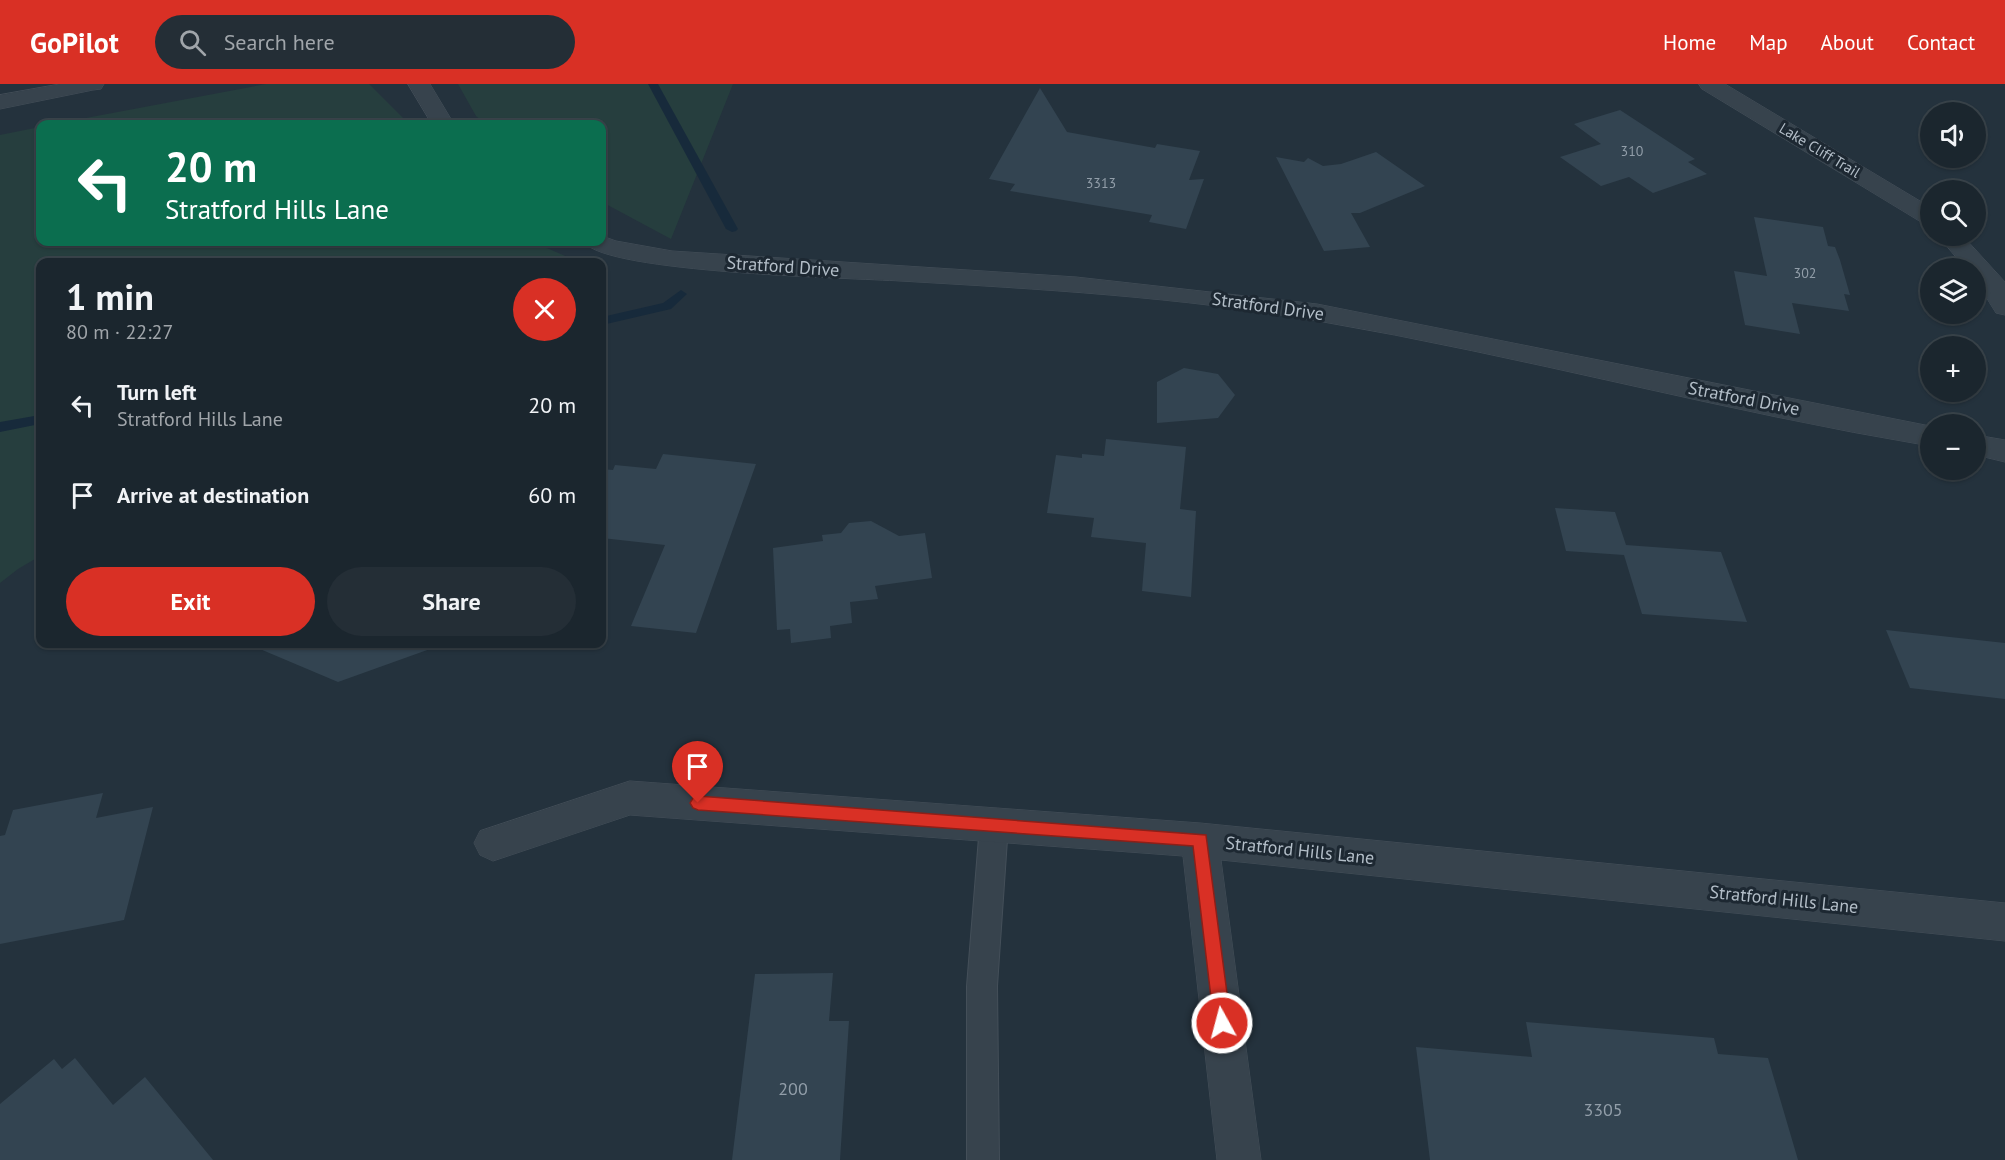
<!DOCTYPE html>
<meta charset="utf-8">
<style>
:root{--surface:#1b262e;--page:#242e36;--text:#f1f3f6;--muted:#a0a5aa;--line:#39434a;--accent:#d93025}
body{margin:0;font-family:"PT Sans",sans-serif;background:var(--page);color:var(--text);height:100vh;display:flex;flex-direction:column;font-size:22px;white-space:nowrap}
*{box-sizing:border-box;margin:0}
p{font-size:20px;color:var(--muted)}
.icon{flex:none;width:33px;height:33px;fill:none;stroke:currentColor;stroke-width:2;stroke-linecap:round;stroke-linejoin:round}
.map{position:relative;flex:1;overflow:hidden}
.sheet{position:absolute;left:36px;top:174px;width:570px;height:390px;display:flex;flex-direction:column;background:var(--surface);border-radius:12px;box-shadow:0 2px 4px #0004,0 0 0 2px var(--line)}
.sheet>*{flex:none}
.guide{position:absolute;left:36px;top:36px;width:570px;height:126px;border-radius:12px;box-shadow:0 2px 4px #0004,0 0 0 2px var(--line);background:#0b6e4f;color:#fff;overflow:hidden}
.tools{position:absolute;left:1920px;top:18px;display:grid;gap:12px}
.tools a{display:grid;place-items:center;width:66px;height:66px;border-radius:50%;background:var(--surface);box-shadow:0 2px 4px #0004,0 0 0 2px var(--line);font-size:30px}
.pin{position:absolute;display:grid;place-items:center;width:51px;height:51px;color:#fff;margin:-62px -26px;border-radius:50% 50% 50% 0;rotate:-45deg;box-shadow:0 0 6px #0007}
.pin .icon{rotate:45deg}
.me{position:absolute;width:66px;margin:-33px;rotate:353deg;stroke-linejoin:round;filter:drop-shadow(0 0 4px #0008)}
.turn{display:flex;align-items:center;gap:21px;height:126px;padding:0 30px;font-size:27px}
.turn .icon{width:78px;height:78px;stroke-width:2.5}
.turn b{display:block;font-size:42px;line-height:51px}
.round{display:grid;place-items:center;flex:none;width:63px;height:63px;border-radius:32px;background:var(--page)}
.summary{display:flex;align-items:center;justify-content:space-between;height:102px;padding:0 30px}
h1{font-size:36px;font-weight:800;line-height:45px}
.action{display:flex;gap:12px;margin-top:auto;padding:12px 30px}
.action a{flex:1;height:69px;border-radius:36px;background:var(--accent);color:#fff;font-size:24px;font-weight:800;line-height:69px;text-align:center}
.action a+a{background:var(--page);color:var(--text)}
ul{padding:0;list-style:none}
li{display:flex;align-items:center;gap:18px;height:90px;padding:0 30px}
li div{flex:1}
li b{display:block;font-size:22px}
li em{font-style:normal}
header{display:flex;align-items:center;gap:36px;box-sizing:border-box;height:84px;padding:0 30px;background:var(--accent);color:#fff}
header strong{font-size:28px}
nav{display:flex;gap:33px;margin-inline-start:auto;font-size:21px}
.search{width:420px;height:54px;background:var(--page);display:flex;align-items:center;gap:15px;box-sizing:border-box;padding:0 21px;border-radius:33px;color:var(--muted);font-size:22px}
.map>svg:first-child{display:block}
.green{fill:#263e3e}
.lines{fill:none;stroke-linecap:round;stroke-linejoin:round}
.stream{fill:#172a3b;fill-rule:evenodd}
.building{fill:#334451}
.service-casing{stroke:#444f59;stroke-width:2}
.minor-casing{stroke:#444f59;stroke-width:1}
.tertiary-casing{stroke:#444f59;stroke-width:1}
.service{fill:#37434d;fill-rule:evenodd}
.minor{fill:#37434d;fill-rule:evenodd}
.tertiary{fill:#37434d;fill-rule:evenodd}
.route{fill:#d93025;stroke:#8d1f18;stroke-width:1.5}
.labels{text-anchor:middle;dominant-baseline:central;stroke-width:6;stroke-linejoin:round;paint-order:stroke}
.far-number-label{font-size:14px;fill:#929ea9}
.far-street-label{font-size:15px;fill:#b3bec8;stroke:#1d2832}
.street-label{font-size:18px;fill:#b3bec8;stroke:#1d2832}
.near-number-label{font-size:18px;fill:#929ea9}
</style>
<header>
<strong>GoPilot</strong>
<div class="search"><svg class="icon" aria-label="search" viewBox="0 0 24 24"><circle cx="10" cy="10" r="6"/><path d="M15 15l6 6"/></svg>Search here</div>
<nav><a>Home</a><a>Map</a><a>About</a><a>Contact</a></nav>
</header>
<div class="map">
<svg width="2005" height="1076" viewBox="0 0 2005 1076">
<rect width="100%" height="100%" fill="#24323d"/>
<g class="green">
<polygon points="266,0 369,0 409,40 54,40"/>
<polygon points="458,0 733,0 671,155 602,118 602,40 485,40 476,32"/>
<polygon points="40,43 40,158 533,158 579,178 40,178 40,472 18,485 0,499 0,51"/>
</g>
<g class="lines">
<g class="stream">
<polygon points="648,0 658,0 738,145 736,147 732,148 726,145"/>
<polygon points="681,206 687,210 671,225 602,241 602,233 663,219"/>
<polygon points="40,331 40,340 0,348 0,338"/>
</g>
</g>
<g class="building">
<polygon points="1040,4 1067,48 1155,64 1157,60 1200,67 1189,96 1204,95 1186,145 1149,138 1152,131 1010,107 1015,100 989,95"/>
<polygon points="1620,26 1695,75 1688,78 1707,90 1653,109 1629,93 1601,102 1560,73 1601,60 1574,40"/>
<polygon points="1376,68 1425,102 1360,129 1351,129 1370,163 1324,167 1276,73 1304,78 1308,74 1323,82 1341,80"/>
<polygon points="1754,133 1823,143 1828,162 1835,163 1840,176 1850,211 1844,210 1849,227 1792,219 1800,250 1745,241 1734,187 1767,192"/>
<polygon points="1184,284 1218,290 1235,311 1218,334 1157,339 1157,298"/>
<polygon points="1106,355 1186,363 1180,425 1196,427 1191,513 1142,507 1146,459 1091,453 1094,434 1047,429 1056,371 1082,374 1082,370 1104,372"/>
<polygon points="663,370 756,380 696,549 631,542 665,461 602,454 602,385 613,386 615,381 656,385"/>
<polygon points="1555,424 1615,428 1626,461 1721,468 1747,538 1642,530 1624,471 1566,467"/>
<polygon points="871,437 899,452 925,449 932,494 875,502 878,515 850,518 852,539 830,542 831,554 791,559 790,545 777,546 773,464 823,457 822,451 841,449 849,439"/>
<polygon points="1886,546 2005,559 2005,615 1910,604"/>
<polygon points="248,560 429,560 430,565 338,598"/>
<polygon points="103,709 96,734 153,723 124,836 0,860 0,752 5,751 13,726"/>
<polygon points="833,889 829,937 849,937 840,1076 732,1076 755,890"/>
<polygon points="1526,938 1714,954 1718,970 1768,974 1798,1076 1430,1076 1416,963 1532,973"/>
<polygon points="75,974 113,1021 145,993 213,1076 0,1076 0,1020 54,975 62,985"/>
</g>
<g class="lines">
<g class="service-casing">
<polygon id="service" points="994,729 1004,732 1008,741 997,902 999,1076 967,1076 967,902 980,741 984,732"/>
</g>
<g class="minor-casing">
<g id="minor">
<polygon points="1699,0 1725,0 1930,123 1930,140 1921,138 1702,5"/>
<path d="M 1938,152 L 1963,152 L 2005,198 L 2005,231 L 1996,229 C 1988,216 1976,199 1976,184 L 1966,184 Z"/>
<polygon points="630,697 1200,739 2005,819 2005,857 1221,776 1261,1076 1217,1076 1183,772 630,731 493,777 480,771 474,759 480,747"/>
</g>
</g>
<g class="tertiary-casing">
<g id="tertiary">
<polygon points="60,0 104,0 101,5 93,6 0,25 0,11"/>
<polygon points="408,0 430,0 454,40 432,40"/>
<path d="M 602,152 L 616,157 L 672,167 L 1076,193 L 1317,220 L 1930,342 L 1930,362 C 1725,328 1523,272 1318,237 C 1181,213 1039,205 901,197 C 852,194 606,189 584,158 L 602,158 Z"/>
<polygon points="1976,351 2005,356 2005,378 1976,371"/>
</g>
</g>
<use href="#service" class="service"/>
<use href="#minor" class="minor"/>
<use href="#tertiary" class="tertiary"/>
</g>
<polygon class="route" points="698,712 1206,751 1231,939 1229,945 1222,947 1216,945 1214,939 1193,762 698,726 693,724 690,719 693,714"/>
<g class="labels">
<g class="far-number-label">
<text x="1632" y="67">310</text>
<text x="1101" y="99">3313</text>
<text x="1805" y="189">302</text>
</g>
<g class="far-street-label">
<text transform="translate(1820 66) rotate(31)">Lake Cliff Trail</text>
</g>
<g class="street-label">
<text transform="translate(783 182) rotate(4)">Stratford Drive</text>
<text transform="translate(1268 222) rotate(8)">Stratford Drive</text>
<text transform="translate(1744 314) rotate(11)">Stratford Drive</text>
<text transform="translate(1300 766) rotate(6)">Stratford Hills Lane</text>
<text transform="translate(1784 815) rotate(6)">Stratford Hills Lane</text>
</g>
<g class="near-number-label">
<text x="793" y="1004">200</text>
<text x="1603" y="1025">3305</text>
</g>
</g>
</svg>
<div class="tools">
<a><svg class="icon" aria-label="sound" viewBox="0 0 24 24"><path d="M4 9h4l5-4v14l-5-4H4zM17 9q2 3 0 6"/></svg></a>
<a><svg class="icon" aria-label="search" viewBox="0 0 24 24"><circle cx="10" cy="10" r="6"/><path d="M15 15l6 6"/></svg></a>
<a><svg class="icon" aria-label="layers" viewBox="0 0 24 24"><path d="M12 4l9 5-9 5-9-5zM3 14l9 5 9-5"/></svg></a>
<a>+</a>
<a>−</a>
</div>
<div class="pin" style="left:698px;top:719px;background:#d93025"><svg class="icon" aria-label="arrive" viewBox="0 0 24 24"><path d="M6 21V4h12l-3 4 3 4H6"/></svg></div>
<svg class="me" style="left:1222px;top:939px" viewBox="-20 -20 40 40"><circle r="17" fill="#d93025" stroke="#fff" stroke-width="3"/><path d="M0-11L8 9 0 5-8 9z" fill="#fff"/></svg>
<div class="guide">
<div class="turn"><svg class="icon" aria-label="left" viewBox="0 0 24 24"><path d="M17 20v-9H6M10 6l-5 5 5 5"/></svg><div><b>20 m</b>Stratford Hills Lane</div></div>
</div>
<section class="sheet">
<div class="summary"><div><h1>1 min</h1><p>80 m · 22:27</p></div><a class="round" style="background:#d93025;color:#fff"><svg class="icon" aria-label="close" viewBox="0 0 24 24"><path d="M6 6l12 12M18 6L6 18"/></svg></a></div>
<ul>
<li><svg class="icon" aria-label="left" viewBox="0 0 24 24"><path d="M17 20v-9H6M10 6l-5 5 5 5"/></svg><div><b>Turn left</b><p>Stratford Hills Lane</p></div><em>20 m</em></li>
<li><svg class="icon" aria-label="arrive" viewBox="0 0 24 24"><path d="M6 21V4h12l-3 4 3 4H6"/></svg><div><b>Arrive at destination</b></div><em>60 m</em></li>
</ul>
<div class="action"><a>Exit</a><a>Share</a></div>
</section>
</div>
